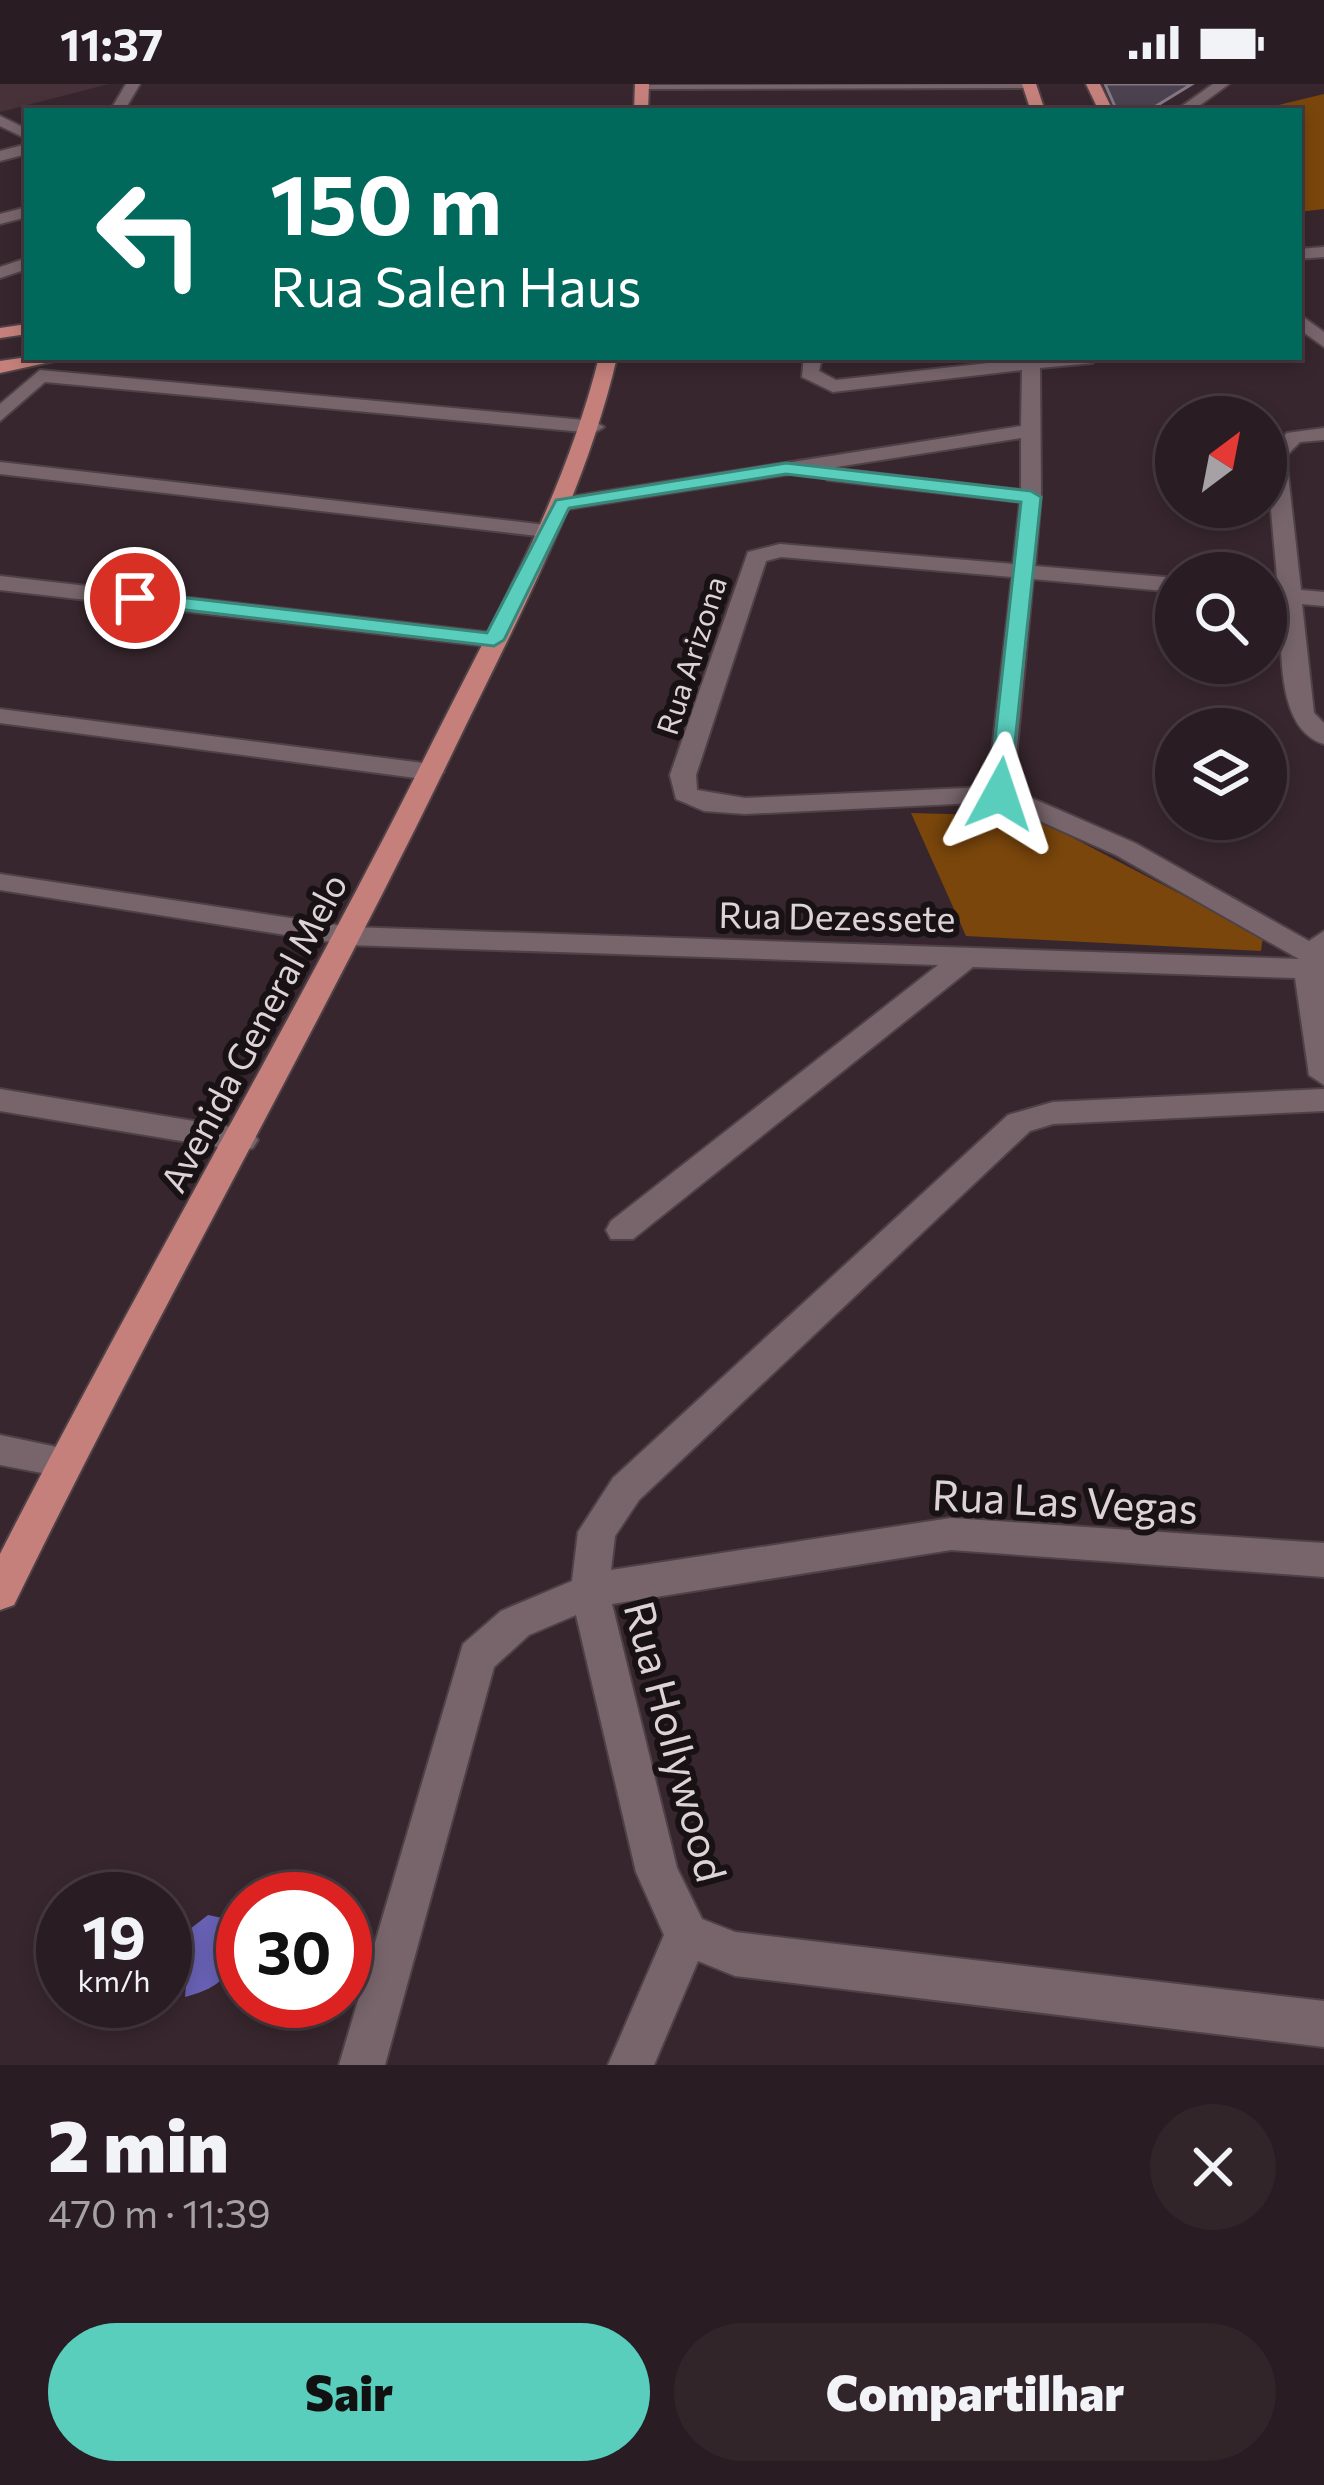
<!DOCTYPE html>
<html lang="pt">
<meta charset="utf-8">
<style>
:root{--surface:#291c22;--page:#31252a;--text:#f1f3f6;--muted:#a5a1a5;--line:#453a40;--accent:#5acebd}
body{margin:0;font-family:Commissioner,sans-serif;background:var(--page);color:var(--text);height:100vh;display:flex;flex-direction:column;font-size:45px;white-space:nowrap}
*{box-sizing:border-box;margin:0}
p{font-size:39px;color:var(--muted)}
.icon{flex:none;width:66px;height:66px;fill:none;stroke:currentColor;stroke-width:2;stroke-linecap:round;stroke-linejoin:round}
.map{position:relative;height:1981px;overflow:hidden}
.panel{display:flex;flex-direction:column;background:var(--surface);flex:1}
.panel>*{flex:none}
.hud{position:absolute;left:24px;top:24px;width:1278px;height:252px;border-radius:0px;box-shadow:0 6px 18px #0003,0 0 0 3px var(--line);background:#00695c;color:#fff;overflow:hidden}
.needle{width:78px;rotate:32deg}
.fabs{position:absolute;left:1155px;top:312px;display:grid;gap:24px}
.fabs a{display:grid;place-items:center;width:132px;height:132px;border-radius:50%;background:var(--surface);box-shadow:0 6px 18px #0003,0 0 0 3px var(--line);font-size:60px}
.speed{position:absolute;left:36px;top:1788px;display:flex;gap:24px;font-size:60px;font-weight:700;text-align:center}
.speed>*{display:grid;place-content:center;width:156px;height:156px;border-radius:50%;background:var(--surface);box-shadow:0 6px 18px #0003,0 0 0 3px var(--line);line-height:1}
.speed small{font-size:30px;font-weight:400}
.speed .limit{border:18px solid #d22;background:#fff;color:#111}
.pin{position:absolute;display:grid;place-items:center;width:102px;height:102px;color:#fff;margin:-51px;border:6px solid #fff;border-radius:50%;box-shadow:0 3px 12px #0007}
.me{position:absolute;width:132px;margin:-66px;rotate:5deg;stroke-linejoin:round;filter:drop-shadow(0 0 9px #0008)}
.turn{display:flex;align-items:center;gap:42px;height:252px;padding:0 48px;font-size:54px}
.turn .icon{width:156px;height:156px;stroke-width:2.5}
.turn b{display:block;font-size:84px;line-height:102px}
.round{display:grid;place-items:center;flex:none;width:126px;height:126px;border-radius:63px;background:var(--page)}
.head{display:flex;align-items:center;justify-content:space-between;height:204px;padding:0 48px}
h1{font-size:72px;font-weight:800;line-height:90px}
.button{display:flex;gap:24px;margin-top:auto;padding:24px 48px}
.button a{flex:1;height:138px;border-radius:72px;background:var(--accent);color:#111;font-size:48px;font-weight:800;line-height:138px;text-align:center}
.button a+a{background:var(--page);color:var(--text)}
.status{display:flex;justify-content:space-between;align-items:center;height:84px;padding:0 60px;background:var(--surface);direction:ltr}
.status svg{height:33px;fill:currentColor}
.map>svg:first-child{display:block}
.built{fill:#47323a}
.green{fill:#7a460b}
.water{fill:#6861b4}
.building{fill:#4c414f;stroke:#837786;stroke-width:3}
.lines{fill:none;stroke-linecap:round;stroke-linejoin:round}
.minor-casing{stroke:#4f4247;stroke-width:4}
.major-casing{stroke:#4f4247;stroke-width:4}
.minor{fill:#78656c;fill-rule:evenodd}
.major{fill:#c5807b;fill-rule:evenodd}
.route{fill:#5acebd;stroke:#3a867b;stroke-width:3}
.labels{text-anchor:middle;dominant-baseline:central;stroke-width:12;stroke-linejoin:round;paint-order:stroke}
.far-street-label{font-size:30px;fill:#ddd2d6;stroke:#191215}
.street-label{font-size:36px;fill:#ddd2d6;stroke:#191215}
.near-street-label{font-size:42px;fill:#ddd2d6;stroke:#191215}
</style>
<div class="status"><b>11:37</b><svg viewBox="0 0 49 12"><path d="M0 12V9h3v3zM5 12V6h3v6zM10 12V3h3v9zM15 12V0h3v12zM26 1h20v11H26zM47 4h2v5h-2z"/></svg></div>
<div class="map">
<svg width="1324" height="1981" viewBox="0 0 1324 1981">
<rect width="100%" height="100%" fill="#37262d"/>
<polygon class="built" points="0,0 109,0 0,28"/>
<g class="green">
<polygon points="1324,10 1324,125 1299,128 1299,27 1253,27"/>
<polygon points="911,729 1022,732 1056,745 1263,853 1261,867 966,852"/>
</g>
<path class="water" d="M 208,1831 L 232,1836 C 228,1882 238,1899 185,1913 L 190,1845 Z"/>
<polygon class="building" points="1105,0 1192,0 1148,27 1117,27"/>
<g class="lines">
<g class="minor-casing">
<g id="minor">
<polygon points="126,0 140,0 124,27 110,27"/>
<polygon points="1036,0 1029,4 642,5 635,1"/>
<polygon points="1213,0 1229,0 1192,27 1175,27"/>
<polygon points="0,32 27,45 27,55 0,42"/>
<polygon points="27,60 27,70 0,77 0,67"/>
<polygon points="27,123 27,133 0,140 0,130"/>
<polygon points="1324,163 1324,173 1299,175 1299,165"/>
<polygon points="27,174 27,185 0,194 0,183"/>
<polygon points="1299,230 1324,248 1324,263 1299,245"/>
<path d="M 804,273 L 822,273 L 819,287 L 836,296 L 1042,273 L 1101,273 L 1092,279 L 1040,284 L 1041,413 L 1035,482 L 1176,494 L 1176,508 L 1033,495 L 1013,706 L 1135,759 L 1309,857 L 1324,847 L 1324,1001 L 1309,991 L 1295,894 L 973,883 L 633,1155 L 611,1155 L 606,1146 L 611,1137 L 938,881 L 350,861 L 0,806 L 0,790 L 350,843 L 1299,875 L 1116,771 L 997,718 L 745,730 L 704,727 L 676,715 L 670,691 L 748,468 L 780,460 L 1013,480 L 1020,418 L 828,396 L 818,390 L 822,385 L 562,426 L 552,420 L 562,414 L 1021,342 L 1022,286 L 833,308 L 802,293 ZM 1021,354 L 1021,406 L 830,384 ZM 781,473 L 1012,493 L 988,703 L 745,714 L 697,706 L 696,691 L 766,477 Z"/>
<polygon points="40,286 594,337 604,343 594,349 45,298 0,337 0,320"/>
<path d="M 1324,344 L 1324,356 L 1300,358 L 1286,372 L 1301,506 L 1324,508 L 1324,522 L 1302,520 L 1314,629 L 1324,639 L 1324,660 C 1274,645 1283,561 1279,518 L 1266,517 L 1266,503 L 1278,504 L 1266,371 L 1287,349 Z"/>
<polygon points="0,378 546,441 557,447 546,453 0,390"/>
<polygon points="0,492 494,549 506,556 494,563 0,506"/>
<polygon points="0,625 431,680 444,688 431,696 0,639"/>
<polygon points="0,1005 242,1045 253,1048 258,1056 253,1064 242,1067 0,1027"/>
<polygon points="1324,1005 1324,1027 1053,1040 1030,1047 639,1416 615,1452 611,1486 951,1434 1324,1459 1324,1493 951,1466 612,1520 677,1784 702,1835 735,1848 1324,1917 1324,1963 735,1892 698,1877 654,1981 608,1981 664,1851 636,1788 576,1531 529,1551 494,1583 385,1981 339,1981 463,1560 501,1527 572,1497 578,1448 613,1394 1008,1031 1053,1018"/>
<polygon points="0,1351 76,1367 81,1378 76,1389 63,1393 0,1381"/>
</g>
</g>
<g class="major-casing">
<g id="major">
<polygon points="635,0 649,0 648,27 634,27"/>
<polygon points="1022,0 1036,0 1045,27 1031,27"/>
<polygon points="1086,0 1100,0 1113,27 1099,27"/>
<polygon points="27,240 27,250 0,254 0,244"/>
<polygon points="28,273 73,273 0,289 0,277"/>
<path d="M 599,273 L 617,273 C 584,415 513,543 450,674 C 311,960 153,1235 14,1521 L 0,1526 L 0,1470 C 139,1197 296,932 433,657 C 496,532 565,410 599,273 Z"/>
</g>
</g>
<use href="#minor" class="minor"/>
<use href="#major" class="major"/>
</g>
<polygon class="route" points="786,379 1031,407 1041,413 1009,715 989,710 1021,418 786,390 569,424 504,556 494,562 135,520 125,514 135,508 487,549 556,416"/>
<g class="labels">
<g class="far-street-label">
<text transform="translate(690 571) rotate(-72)">Rua Arizona</text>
</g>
<g class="street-label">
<text transform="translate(837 831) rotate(1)">Rua Dezessete</text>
<text transform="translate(252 948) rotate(-62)">Avenida General Melo</text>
</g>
<g class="near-street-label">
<text transform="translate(1065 1416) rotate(3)">Rua Las Vegas</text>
<text transform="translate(677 1657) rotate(75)">Rua Hollywood</text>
</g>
</g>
</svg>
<div class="fabs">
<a><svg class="needle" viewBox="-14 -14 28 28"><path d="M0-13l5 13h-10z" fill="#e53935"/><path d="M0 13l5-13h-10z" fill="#a5a1a5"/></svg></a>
<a><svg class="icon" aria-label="search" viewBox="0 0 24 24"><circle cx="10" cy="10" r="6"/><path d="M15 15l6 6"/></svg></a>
<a><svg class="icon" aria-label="layers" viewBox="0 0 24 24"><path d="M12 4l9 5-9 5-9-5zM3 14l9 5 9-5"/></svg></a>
</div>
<div class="speed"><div>19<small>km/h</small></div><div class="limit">30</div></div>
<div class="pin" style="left:135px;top:514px;background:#d93025"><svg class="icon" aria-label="arrive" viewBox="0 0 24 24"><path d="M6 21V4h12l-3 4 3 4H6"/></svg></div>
<svg class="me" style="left:1000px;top:710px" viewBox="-20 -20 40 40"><path d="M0-17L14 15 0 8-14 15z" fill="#5acebd" stroke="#fff" stroke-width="4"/></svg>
<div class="hud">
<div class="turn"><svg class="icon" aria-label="left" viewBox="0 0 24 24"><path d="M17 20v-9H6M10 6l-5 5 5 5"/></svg><div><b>150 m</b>Rua Salen Haus</div></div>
</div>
</div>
<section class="panel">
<div class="head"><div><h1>2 min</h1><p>470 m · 11:39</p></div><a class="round"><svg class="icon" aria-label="close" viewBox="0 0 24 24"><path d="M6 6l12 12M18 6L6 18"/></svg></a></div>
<div class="button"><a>Sair</a><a>Compartilhar</a></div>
</section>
